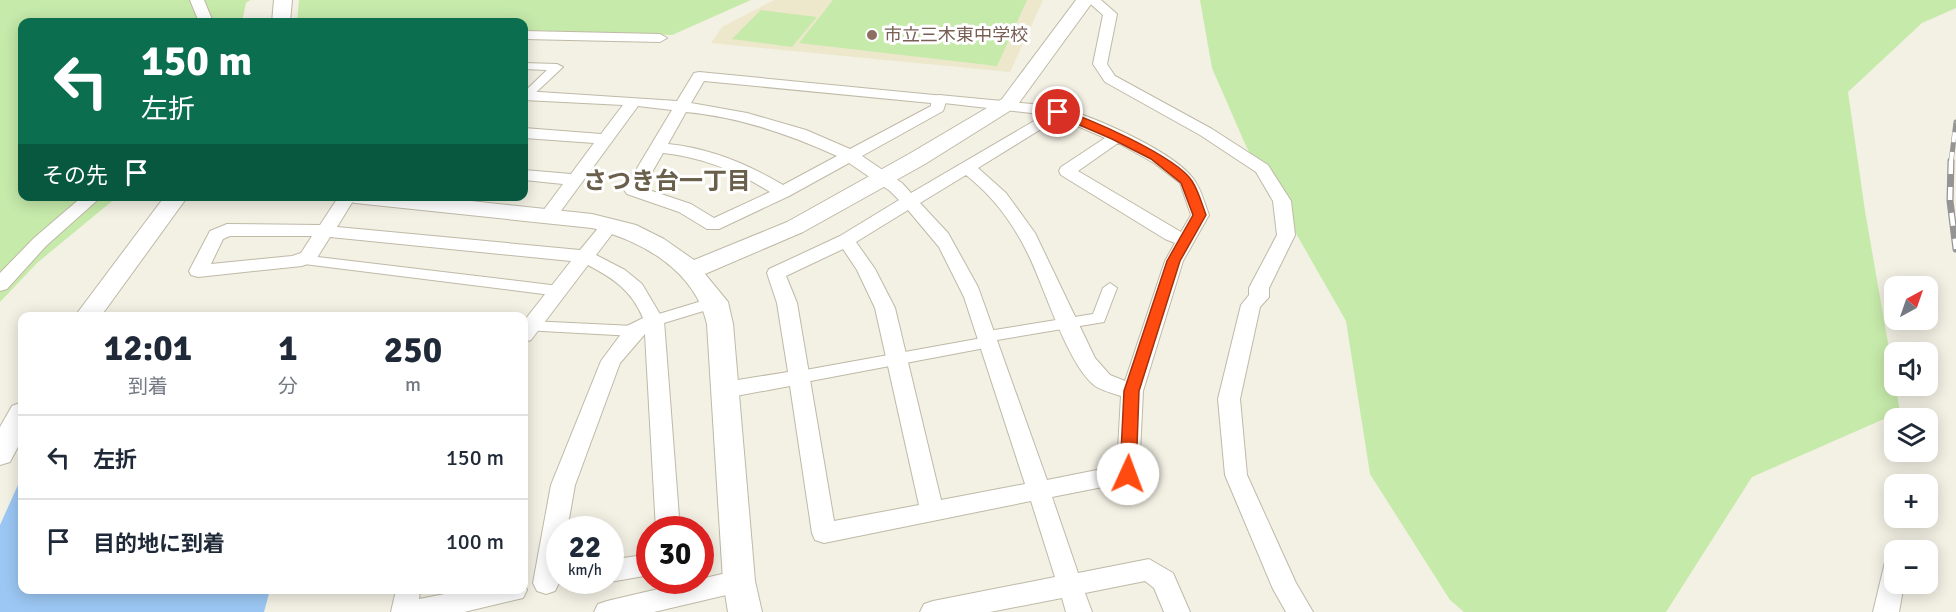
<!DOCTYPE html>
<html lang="ja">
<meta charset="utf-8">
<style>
:root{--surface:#fff;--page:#f2f2f3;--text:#1f2937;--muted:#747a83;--line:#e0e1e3}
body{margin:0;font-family:Signika,"Noto Sans JP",sans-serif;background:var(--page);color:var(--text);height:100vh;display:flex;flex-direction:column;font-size:22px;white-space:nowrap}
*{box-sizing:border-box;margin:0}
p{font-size:20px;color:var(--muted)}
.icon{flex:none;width:33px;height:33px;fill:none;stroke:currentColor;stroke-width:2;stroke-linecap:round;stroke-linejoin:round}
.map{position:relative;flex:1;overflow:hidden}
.side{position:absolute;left:18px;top:312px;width:510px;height:282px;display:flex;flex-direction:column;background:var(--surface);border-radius:12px;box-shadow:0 3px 15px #0003}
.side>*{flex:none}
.guide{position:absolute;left:18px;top:18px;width:510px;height:183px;border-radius:12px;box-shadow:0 3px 15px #0003;background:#0b6e4f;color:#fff;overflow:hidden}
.needle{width:39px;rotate:40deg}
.buttons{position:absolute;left:1884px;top:276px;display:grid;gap:12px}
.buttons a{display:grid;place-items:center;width:54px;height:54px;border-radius:12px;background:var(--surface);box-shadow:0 3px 15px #0003;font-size:30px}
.speed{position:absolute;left:546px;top:516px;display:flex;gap:12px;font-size:30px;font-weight:700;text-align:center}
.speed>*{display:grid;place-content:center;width:78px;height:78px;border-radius:50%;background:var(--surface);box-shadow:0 3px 15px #0003;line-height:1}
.speed small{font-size:15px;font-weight:400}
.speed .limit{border:9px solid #d22;background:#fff;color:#111}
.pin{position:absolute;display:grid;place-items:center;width:51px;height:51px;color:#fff;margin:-26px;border:3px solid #fff;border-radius:50%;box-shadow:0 2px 6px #0007}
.me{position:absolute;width:66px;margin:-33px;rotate:2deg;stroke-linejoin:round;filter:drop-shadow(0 0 4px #0008)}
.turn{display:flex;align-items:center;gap:21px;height:126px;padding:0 24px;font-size:27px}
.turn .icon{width:78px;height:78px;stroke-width:2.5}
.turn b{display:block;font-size:42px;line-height:51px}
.then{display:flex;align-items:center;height:57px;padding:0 24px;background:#0003;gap:12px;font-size:22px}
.eta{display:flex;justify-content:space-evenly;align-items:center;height:102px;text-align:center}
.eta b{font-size:36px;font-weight:700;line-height:42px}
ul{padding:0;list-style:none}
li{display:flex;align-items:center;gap:18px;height:84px;padding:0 24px;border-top:2px solid var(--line)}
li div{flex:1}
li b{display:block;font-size:22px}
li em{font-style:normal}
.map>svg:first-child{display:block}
.education{fill:#ede7cc}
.green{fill:#c6eaaa}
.water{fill:#9cc7f4}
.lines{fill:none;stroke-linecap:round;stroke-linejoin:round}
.pedestrian-casing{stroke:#bfb9a6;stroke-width:2}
.minor-casing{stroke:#bfb9a6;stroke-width:2}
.tertiary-casing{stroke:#bfb9a6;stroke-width:2}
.pedestrian{fill:#fff;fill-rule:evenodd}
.minor{fill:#fff;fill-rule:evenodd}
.tertiary{fill:#fff;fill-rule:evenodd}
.rail-far1-casing{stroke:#949494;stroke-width:5}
.rail-casing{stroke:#949494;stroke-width:7}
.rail-far1{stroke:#fff;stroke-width:4;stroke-dasharray:10;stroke-linecap:butt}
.rail{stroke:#fff;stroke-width:4.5;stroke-dasharray:13;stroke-linecap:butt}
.route{fill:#ff4b0f;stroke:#a6310a;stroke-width:1.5}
.education-dot{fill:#8d6e63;stroke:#fff;stroke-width:2}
.labels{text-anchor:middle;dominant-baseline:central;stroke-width:6;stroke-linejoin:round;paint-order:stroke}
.far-education-label{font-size:18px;fill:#785e54;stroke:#fff;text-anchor:start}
.neighbourhood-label{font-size:24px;font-weight:bold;fill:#695f4a;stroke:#fff}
</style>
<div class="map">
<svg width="1956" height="612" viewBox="0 0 1956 612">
<rect width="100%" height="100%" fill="#f3f0e4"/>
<polygon class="education" points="774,0 1043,0 1010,72 711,43 722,27"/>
<g class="green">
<polygon points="0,0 250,0 246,3 242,22 22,22 22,196 117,197 37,263 0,302"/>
<polygon points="299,0 751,0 672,35 524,31 524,22 297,22"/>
<polygon points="833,0 1027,0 997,66 799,43"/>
<polygon points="1200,0 1956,0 1956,8 1922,23 1848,92 1865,211 1900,412 1752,477 1666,612 1464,612 1450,600 1370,474 1346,321 1246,146 1212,68"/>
<polygon points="761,10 817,17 792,47 732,39"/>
</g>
<polygon class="water" points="22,476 22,590 270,590 264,612 0,612 0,525"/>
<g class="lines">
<g class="pedestrian-casing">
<g id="pedestrian">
<polygon points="524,63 557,64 563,67 531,97 524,98 524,92 547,70 524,69"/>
<polygon points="939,95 1053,106 1064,112 1058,116 935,102 935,96"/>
<polygon points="301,255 559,286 566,291 559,296 296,263 294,260 296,257"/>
<polygon points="1110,283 1117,288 1104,322 997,340 995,346 990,347 800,383 794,381 792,377 794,373 800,371 982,338 983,332 988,331 1093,314 1103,288"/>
<polygon points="715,297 722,302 720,306 654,326 646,321 649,317"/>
<polygon points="529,321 634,326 639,327 642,331 639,335 634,336 524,330 524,322"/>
</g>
</g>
<g class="minor-casing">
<g id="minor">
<polygon points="190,0 204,0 213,22 199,22"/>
<polygon points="1086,0 1101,0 1117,14 1107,64 1115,76 1212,129 1268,165 1291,201 1295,235 1269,288 1269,297 1260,307 1240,399 1247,475 1296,583 1313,612 1286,612 1273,589 1225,475 1218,399 1241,305 1249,295 1249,288 1277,235 1273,201 1256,172 1200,135 1105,82 1093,64 1103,15"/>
<polygon points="524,31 660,34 667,38 660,42 524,39"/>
<path d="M 699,72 L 944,96 L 947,99 L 943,111 L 862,156 L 902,183 L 911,193 L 1058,107 C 1093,116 1170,150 1192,177 C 1201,188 1204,202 1209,215 L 1183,261 L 1143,391 L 1139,473 L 1136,479 L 1128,482 L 1052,497 L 1078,573 L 1149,559 L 1173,573 L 1190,612 L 1164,612 L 1154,588 L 1145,581 L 1085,593 L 1092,612 L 1066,612 L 1062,598 L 990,612 L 920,612 L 924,604 L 933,601 L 1055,577 L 1031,501 L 824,543 L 815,540 L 812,533 L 790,386 L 725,398 L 718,395 L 714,390 L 718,385 L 725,382 L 788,372 L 777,303 L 767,273 L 769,269 L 840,236 L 899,200 L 890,191 L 849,163 L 789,196 L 719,229 L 707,229 L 679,212 L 627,194 L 624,190 L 672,110 L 638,106 L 555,219 L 543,219 L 540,215 L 563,184 L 524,180 L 524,170 L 571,174 L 594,143 L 524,138 L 524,128 L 601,134 L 623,105 L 524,100 L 524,91 L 677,101 L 694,73 ZM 704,81 L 931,103 L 931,106 L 850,149 L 806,130 L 747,113 L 691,103 ZM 686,112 C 739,117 789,134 837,156 L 783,185 C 748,164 709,148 668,144 ZM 1059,118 L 1105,138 L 1061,167 L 1059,171 L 1061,175 L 1165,239 L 1175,243 L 1165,261 L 1125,381 L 1110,375 L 1095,358 L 1035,233 L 1006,193 L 978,168 ZM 1118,143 L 1154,163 L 1180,183 L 1191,215 L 1181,232 L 1078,171 ZM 663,153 C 701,157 737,171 770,192 L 714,218 L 691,204 L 643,188 ZM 966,175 C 993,196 1013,223 1028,254 C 1045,288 1067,364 1095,386 C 1103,391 1112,393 1121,396 L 1117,466 L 1047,480 L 978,287 L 948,233 L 920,203 ZM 908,210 L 939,247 L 964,297 L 1025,484 L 941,500 L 895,308 L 875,269 L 856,242 ZM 843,249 L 857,270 L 875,308 L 919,505 L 834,521 L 797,303 L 786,276 Z"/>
<polygon points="83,196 102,196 46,246 7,289 0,291 0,273 34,238"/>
<path d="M 339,196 L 356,196 L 337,227 L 580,250 L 604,221 L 616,221 L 619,225 L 596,255 L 625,270 L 642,284 L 664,321 L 680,530 L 656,530 L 645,334 L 620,363 L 575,485 L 567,530 L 560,530 L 559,583 L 555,591 L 546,594 L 537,591 L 533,583 L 551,485 L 601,361 L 627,326 L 643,318 C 632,291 613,278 588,265 L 531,340 L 524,342 L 524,321 L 571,261 L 330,237 L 315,261 L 302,266 L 198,277 L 191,275 L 189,271 L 210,231 L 227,224 L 320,225 ZM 230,236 L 312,236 L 301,253 L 292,256 L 211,264 L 223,239 Z"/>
<polygon points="650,554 650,575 610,582 607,580 610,580 610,560"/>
<polygon points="1894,558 1894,584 1904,584 1899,612 1873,612 1885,562"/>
<polygon points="739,570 748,573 752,581 748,589 739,592 654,612 594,612 598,604 607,601"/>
<polygon points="524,584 527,590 523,598 464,612 391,612 396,590 420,590 419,599 465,590 524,590"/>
</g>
</g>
<g class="tertiary-casing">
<g id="tertiary">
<polygon points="274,0 292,0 290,22 272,22"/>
<path d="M 1076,0 L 1094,0 L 1016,107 L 925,164 L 803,232 L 705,274 L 728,302 L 733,324 L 755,581 L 762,612 L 728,612 L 723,581 L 707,324 C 695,270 642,241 592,228 L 355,203 L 347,201 L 344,196 L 425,196 L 592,214 L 636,225 L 664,239 L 694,260 L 787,222 L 909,154 L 1002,99 Z"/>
<polygon points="165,196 188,196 101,316 75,316"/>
<polygon points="22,402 22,439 10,462 0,465 0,427 12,406"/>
</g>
</g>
<use href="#pedestrian" class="pedestrian"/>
<use href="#minor" class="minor"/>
<use href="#tertiary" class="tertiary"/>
<g class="rail-far1-casing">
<polyline id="rail-far1" points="1951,162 1956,122"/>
</g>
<g class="rail-casing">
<polyline id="rail" points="1951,161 1950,201 1956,249"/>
</g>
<use href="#rail-far1" class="rail-far1"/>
<use href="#rail" class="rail"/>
</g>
<path class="route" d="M 1058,109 C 1086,116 1177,157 1192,181 C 1198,190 1202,204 1206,215 L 1180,261 L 1139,391 L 1136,474 L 1134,478 L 1128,480 L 1122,478 L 1120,474 L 1124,391 L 1167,261 L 1193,215 L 1181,183 L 1151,159 L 1112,139 L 1054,114 L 1052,112 Z"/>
<circle class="education-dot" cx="872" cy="35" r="6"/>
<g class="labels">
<g class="far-education-label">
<text x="884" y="35">市立三木東中学校</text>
</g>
<g class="neighbourhood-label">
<text x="667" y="181">さつき台一丁目</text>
</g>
</g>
</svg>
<div class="buttons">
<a><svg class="needle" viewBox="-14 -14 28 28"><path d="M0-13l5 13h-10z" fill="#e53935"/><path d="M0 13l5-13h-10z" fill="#747a83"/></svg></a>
<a><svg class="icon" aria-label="sound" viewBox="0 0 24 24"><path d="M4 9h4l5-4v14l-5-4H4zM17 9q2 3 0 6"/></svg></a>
<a><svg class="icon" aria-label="layers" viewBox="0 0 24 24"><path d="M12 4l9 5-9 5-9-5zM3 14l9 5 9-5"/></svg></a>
<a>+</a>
<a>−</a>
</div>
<div class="speed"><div>22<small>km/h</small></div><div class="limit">30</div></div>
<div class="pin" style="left:1058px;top:112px;background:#d93025"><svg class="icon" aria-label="arrive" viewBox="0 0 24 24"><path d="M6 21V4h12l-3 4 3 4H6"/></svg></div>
<svg class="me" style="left:1128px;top:474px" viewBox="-20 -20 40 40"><circle r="19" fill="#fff"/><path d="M0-13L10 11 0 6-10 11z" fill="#ff4b0f"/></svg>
<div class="guide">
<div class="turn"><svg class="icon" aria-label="left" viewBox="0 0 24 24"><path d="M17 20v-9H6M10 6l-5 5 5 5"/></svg><div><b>150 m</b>左折</div></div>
<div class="then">その先<svg class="icon" aria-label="arrive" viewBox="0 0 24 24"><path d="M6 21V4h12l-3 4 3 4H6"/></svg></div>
</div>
<section class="side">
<div class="eta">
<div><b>12:01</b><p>到着</p></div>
<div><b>1</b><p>分</p></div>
<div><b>250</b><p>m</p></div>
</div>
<ul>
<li><svg class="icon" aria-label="left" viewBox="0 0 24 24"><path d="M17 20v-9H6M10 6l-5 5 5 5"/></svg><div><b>左折</b></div><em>150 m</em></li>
<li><svg class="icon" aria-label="arrive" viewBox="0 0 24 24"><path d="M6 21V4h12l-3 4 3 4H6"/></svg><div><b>目的地に到着</b></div><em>100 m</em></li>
</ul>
</section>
</div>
